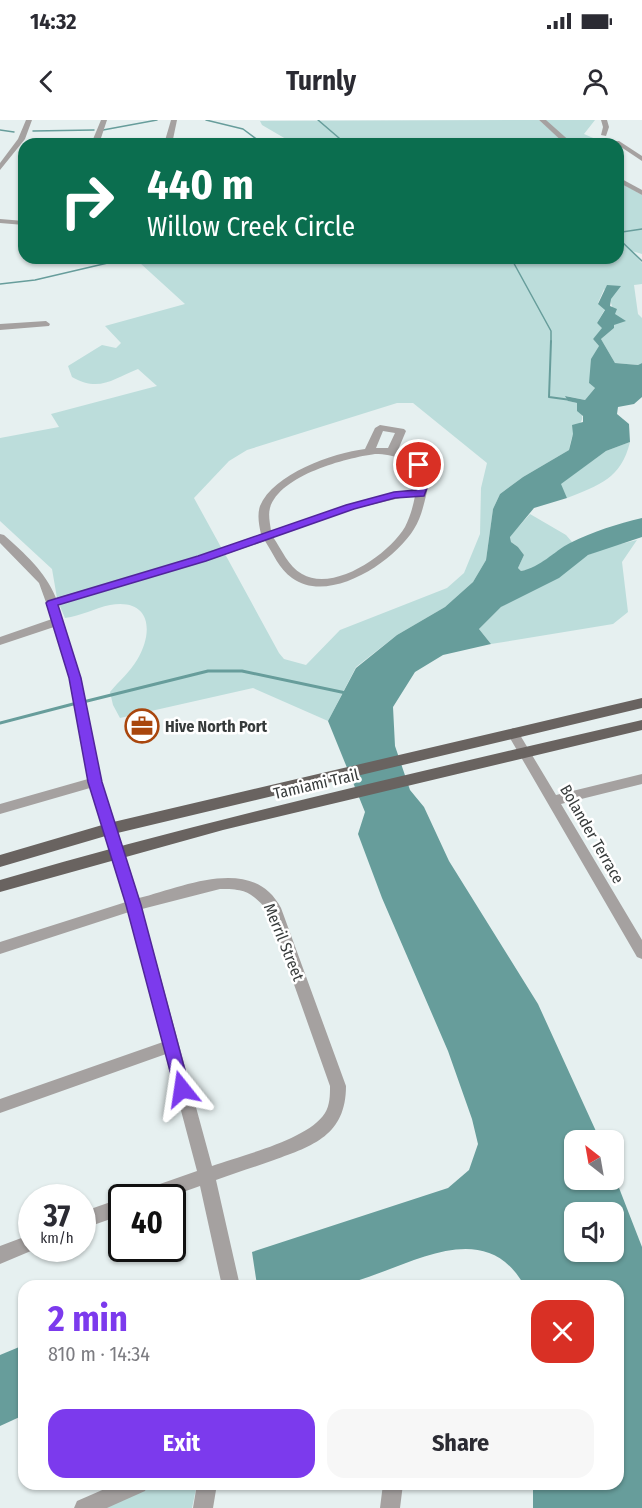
<!DOCTYPE html>
<meta charset="utf-8">
<style>
:root{--surface:#fff;--page:#f7f7f7;--text:#2b2b33;--muted:#7c7c81;--accent:#7c3aed}
body{margin:0;font-family:"Fira Sans Condensed",sans-serif;background:var(--page);color:var(--text);height:100vh;display:flex;flex-direction:column;font-size:22px;white-space:nowrap}
*{box-sizing:border-box;margin:0}
p{font-size:20px;color:var(--muted)}
.icon{flex:none;width:33px;height:33px;fill:none;stroke:currentColor;stroke-width:2;stroke-linecap:round;stroke-linejoin:round}
.map{position:relative;flex:1;overflow:hidden}
.drawer{position:absolute;left:18px;top:1160px;width:606px;height:210px;display:flex;flex-direction:column;background:var(--surface);border-radius:18px;box-shadow:0 2px 4px #0004}
.drawer>*{flex:none}
.top-card{position:absolute;left:18px;top:18px;width:606px;height:126px;border-radius:18px;box-shadow:0 2px 4px #0004;background:#0b6e4f;color:#fff;overflow:hidden}
.needle{width:39px;rotate:329deg}
.tools{position:absolute;left:564px;top:1010px;display:grid;gap:12px}
.tools a{display:grid;place-items:center;width:60px;height:60px;border-radius:12px;background:var(--surface);box-shadow:0 2px 4px #0004;font-size:30px}
.speed{position:absolute;left:18px;top:1064px;display:flex;gap:12px;font-size:30px;font-weight:700;text-align:center}
.speed>*{display:grid;place-content:center;width:78px;height:78px;border-radius:50%;background:var(--surface);box-shadow:0 2px 4px #0004;line-height:1}
.speed small{font-size:15px;font-weight:400}
.speed .limit{border:3px solid #111;border-radius:9px;background:#fff;color:#111}
.pin{position:absolute;display:grid;place-items:center;width:51px;height:51px;color:#fff;margin:-26px;border:3px solid #fff;border-radius:50%;box-shadow:0 2px 6px #0007}
.me{position:absolute;width:66px;margin:-33px;rotate:345deg;stroke-linejoin:round;filter:drop-shadow(0 0 4px #0008)}
.turn{display:flex;align-items:center;gap:21px;height:126px;padding:0 30px;font-size:27px}
.turn .icon{width:78px;height:78px;stroke-width:2.5}
.turn b{display:block;font-size:42px;line-height:51px}
.round{display:grid;place-items:center;flex:none;width:63px;height:63px;border-radius:18px;background:var(--page)}
.summary{display:flex;align-items:center;justify-content:space-between;height:102px;padding:0 30px}
h1{font-size:36px;font-weight:700;line-height:45px;color:var(--accent)}
.button{display:flex;gap:12px;margin-top:auto;padding:12px 30px}
.button a{flex:1;height:69px;border-radius:18px;background:var(--accent);color:#fff;font-size:24px;font-weight:700;line-height:69px;text-align:center}
.button a+a{background:var(--page);color:var(--text)}
.status{display:flex;justify-content:space-between;align-items:center;height:42px;padding:0 30px;background:var(--surface);direction:ltr}
.status svg{height:16px;fill:currentColor}
header{display:flex;justify-content:space-between;align-items:center;height:78px;padding:0 30px;background:var(--surface);font-size:27px;font-weight:700}
.map>svg:first-child{display:block}
.green{fill:#bcdddb}
.water{fill:#679d9b;fill-rule:evenodd}
.lines{fill:none;stroke-linecap:round;stroke-linejoin:round}
.stream-far2{stroke:#679d9b;stroke-width:1.5}
.stream-far1{stroke:#679d9b;stroke-width:2}
.stream{stroke:#679d9b;stroke-width:3}
.minor{fill:#a5a1a0;fill-rule:evenodd}
.major{fill:#696360;fill-rule:evenodd}
.route{fill:#7c3aed;stroke:#51269a;stroke-width:1.5}
.labels{text-anchor:middle;dominant-baseline:central;stroke-width:5;stroke-linejoin:round;paint-order:stroke}
.poi-label{font-size:16px;font-weight:bold;fill:#373b3b;stroke:#fff;text-anchor:start}
.street-label{font-size:16px;fill:#373b3b;stroke:#fff}
</style>
<div class="status"><b>14:32</b><svg viewBox="0 0 49 12"><path d="M0 12V9h3v3zM5 12V6h3v6zM10 12V3h3v9zM15 12V0h3v12zM26 1h20v11H26zM47 4h2v5h-2z"/></svg></div>
<header><svg class="icon" aria-label="back" viewBox="0 0 24 24"><path d="M15 5l-7 7 7 7"/></svg>Turnly<svg class="icon" aria-label="person" viewBox="0 0 24 24"><circle cx="12" cy="8" r="4"/><path d="M4 21q1-7 8-7t8 7"/></svg></header>
<div class="map">
<svg width="642" height="1388" viewBox="0 0 642 1388">
<rect width="100%" height="100%" fill="#e6f0f0"/>
<g class="green">
<polygon points="539,0 566,24 285,24 286,19 262,5 260,1"/>
<polygon points="544,0 595,0 584,14 607,24 572,24"/>
<path d="M 618,61 L 642,75 L 642,134 L 632,131 L 642,143 L 642,164 L 634,165 L 638,194 L 642,198 L 642,243 L 638,245 L 615,243 L 601,219 L 614,208 C 615,194 612,180 604,169 L 598,183 L 605,189 L 597,203 L 603,208 L 593,219 L 599,226 L 589,263 L 595,268 L 585,280 L 566,276 L 568,281 L 577,283 C 587,303 581,298 573,315 C 571,319 570,325 569,330 L 523,357 L 500,374 L 493,389 L 486,440 L 473,462 L 445,487 L 397,515 L 356,547 L 328,601 L 253,568 L 120,598 L 113,585 L 110,572 C 119,561 130,552 137,540 C 154,512 151,478 110,485 C 95,488 81,496 65,498 L 59,484 L 225,434 L 279,533 L 284,539 L 306,545 L 340,510 L 447,468 L 464,453 L 480,414 L 481,368 L 487,343 L 413,283 L 397,283 L 247,330 L 229,341 L 194,378 L 222,429 L 57,478 L 52,449 L 0,401 L 0,318 L 59,307 L 51,294 L 157,266 L 138,249 C 114,258 100,273 72,257 L 68,246 L 102,225 L 116,228 L 121,223 L 105,206 L 185,184 L 140,143 L 169,138 L 618,138 Z"/>
<path d="M 630,322 C 621,359 599,365 567,378 L 560,364 L 606,331 Z"/>
<polygon points="530,394 566,415 572,422 532,449 521,451 518,448 524,435 518,427 511,422 510,416"/>
<polygon points="637,420 622,442 628,492 613,504 491,524 479,509 501,487 588,435 608,427"/>
<polygon points="157,1364 193,1364 196,1369 192,1388 104,1388"/>
</g>
<g class="water">
<path d="M 607,165 L 621,166 L 611,179 L 610,186 L 617,189 L 615,194 L 626,201 L 614,205 L 614,208 L 601,219 L 615,243 L 638,245 L 642,243 L 642,277 L 634,284 L 618,287 L 617,294 L 629,304 L 630,322 L 606,331 L 561,364 L 567,378 L 534,388 L 510,417 L 511,422 L 518,427 L 524,435 L 518,448 L 521,451 C 541,447 553,432 570,423 C 594,411 617,404 642,398 L 642,417 L 588,435 L 559,458 L 501,487 L 479,509 L 491,524 L 443,535 L 415,552 L 393,587 L 395,626 L 410,670 L 424,687 L 449,741 L 538,884 L 600,1020 L 574,1020 L 574,1059 L 614,1059 L 614,1055 L 642,1127 L 642,1388 L 533,1388 L 533,1364 L 618,1364 L 618,1166 L 524,1165 C 481,1090 400,1154 340,1165 C 318,1169 281,1165 257,1165 L 252,1132 L 448,1068 L 469,1050 L 478,1024 L 472,999 L 448,931 L 382,778 L 358,714 L 365,692 L 328,601 L 356,548 L 397,515 L 445,487 L 473,462 L 486,440 L 493,389 L 500,374 L 523,357 L 569,330 L 573,314 L 572,305 L 583,302 L 583,296 L 577,291 L 577,283 L 568,281 L 565,276 L 585,280 L 595,268 L 589,263 L 591,239 L 599,226 L 593,219 L 602,208 L 597,203 L 605,190 L 598,184 ZM 574,1092 L 614,1092 L 614,1131 L 574,1131 Z"/>
<polygon points="24,1225 24,1295 0,1306 0,1235"/>
</g>
<g class="lines">
<g class="stream-far2">
<polyline points="206,0 243,9 263,24"/>
<polyline points="318,0 346,24"/>
<polyline points="0,10 14,12"/>
<polyline points="103,10 157,0"/>
<polyline points="33,11 94,10"/>
<polyline points="642,109 622,112 620,120 642,141"/>
<polyline points="511,138 551,211 551,222"/>
<polyline points="0,164 35,160 129,138"/>
</g>
<polyline class="stream-far1" points="551,221 549,277 571,280"/>
<g class="stream">
<polyline points="83,582 208,551 242,551 346,573"/>
<polyline points="0,603 77,583"/>
</g>
<g class="minor">
<polygon points="26,0 32,0 25,19 0,50 0,43 18,19"/>
<polygon points="101,0 107,0 99,24 91,24"/>
<polygon points="171,0 177,0 172,24 164,24"/>
<polygon points="539,0 546,0 573,24 565,24"/>
<polygon points="601,0 607,0 609,7 606,16 601,15 603,7"/>
<polygon points="615,21 619,21 642,36 642,41 615,23"/>
<polygon points="618,57 642,70 642,75 618,62"/>
<polygon points="0,99 24,101 24,105 0,103"/>
<polygon points="46,201 50,204 49,206 0,210 0,204"/>
<path d="M 380,305 L 404,309 L 406,311 L 398,330 L 414,338 L 431,357 C 425,375 424,393 414,409 C 394,442 329,485 292,458 C 279,449 273,433 265,421 L 206,441 L 58,485 L 81,558 L 102,662 L 139,778 C 183,767 253,734 281,788 L 346,966 C 346,1015 313,1026 274,1040 C 255,1047 235,1053 216,1060 L 240,1166 L 222,1166 L 200,1066 L 169,1077 L 137,1077 L 140,1071 L 197,1051 L 166,934 L 0,993 L 0,979 L 163,922 L 129,792 L 0,834 L 0,822 L 126,782 L 90,668 L 0,694 L 0,684 L 88,659 L 69,558 L 54,507 L 0,525 L 0,517 L 52,499 L 39,463 L 0,423 L 0,414 L 4,415 C 25,434 45,451 56,478 L 198,437 L 261,414 C 259,405 257,395 260,386 C 273,354 333,333 365,329 L 375,308 ZM 383,311 L 395,313 L 388,328 L 376,328 ZM 375,334 C 395,334 409,340 421,357 L 416,370 L 346,385 L 271,411 C 270,403 268,395 270,388 C 280,355 346,338 375,334 ZM 413,375 L 415,376 C 413,387 410,397 405,407 C 389,434 334,473 302,454 C 288,446 282,430 273,417 L 353,389 ZM 220,769 C 246,769 251,772 268,791 L 330,966 C 330,975 330,985 325,993 C 308,1020 242,1035 212,1046 L 142,789 Z"/>
<polygon points="513,608 517,610 556,675 642,654 642,664 561,684 642,820 642,839 637,837 507,613"/>
<polygon points="122,1078 122,1095 82,1109 82,1092"/>
<polygon points="32,1114 32,1128 38,1128 0,1144 0,1126"/>
<polygon points="116,1364 148,1364 145,1371 107,1388 74,1388 77,1381"/>
<polygon points="197,1364 217,1364 213,1388 193,1388"/>
<polygon points="383,1364 403,1364 400,1388 380,1388"/>
</g>
<g class="major">
<polygon points="642,578 642,588 109,715 0,747 0,735 109,703"/>
<path d="M 642,600 L 642,610 L 223,710 L 0,772 L 0,760 C 212,698 427,650 642,600 Z"/>
</g>
</g>
<polygon class="route" points="419,342 422,343 431,357 424,376 395,378 354,389 206,441 58,485 81,558 102,662 141,785 190,969 188,974 182,976 176,974 126,785 88,662 69,558 46,483 48,481 198,436 346,385 394,372 416,370 421,357 414,345"/>
<defs>
<g id="office-ring" transform="scale(1.725)"><circle r="9.5" fill="#fff" stroke="#a9460d" stroke-width="1.5"/><path d="M-6-3h4V-5.5h4V-3h4V5H-6ZM-1-4.5V-3h2v-1.5ZM-6 0V1H6V0Z" fill="#a9460d"/></g>
</defs>
<g fill-rule="evenodd">
<use href="#office-ring" x="142" y="606"/>
</g>
<g class="labels">
<g class="poi-label">
<text x="165" y="606">Hive North Port</text>
</g>
<g class="street-label">
<text transform="translate(316 664) rotate(-13)">Tamiami Trail</text>
<text transform="translate(592 714) rotate(60)">Bolander Terrace</text>
<text transform="translate(284 822) rotate(68)">Merril Street</text>
</g>
</g>
</svg>
<div class="tools">
<a><svg class="needle" viewBox="-14 -14 28 28"><path d="M0-13l5 13h-10z" fill="#e53935"/><path d="M0 13l5-13h-10z" fill="#7c7c81"/></svg></a>
<a><svg class="icon" aria-label="sound" viewBox="0 0 24 24"><path d="M4 9h4l5-4v14l-5-4H4zM17 9q2 3 0 6"/></svg></a>
</div>
<div class="speed"><div>37<small>km/h</small></div><div class="limit">40</div></div>
<div class="pin" style="left:419px;top:345px;background:#d93025"><svg class="icon" aria-label="arrive" viewBox="0 0 24 24"><path d="M6 21V4h12l-3 4 3 4H6"/></svg></div>
<svg class="me" style="left:182px;top:969px" viewBox="-20 -20 40 40"><path d="M0-17L14 15 0 8-14 15z" fill="#7c3aed" stroke="#fff" stroke-width="4"/></svg>
<div class="top-card">
<div class="turn"><svg class="icon" aria-label="right" viewBox="0 0 24 24"><path d="M7 20v-9h11M14 6l5 5-5 5"/></svg><div><b>440 m</b>Willow Creek Circle</div></div>
</div>
<section class="drawer">
<div class="summary"><div><h1>2 min</h1><p>810 m · 14:34</p></div><a class="round" style="background:#d93025;color:#fff"><svg class="icon" aria-label="close" viewBox="0 0 24 24"><path d="M6 6l12 12M18 6L6 18"/></svg></a></div>
<div class="button"><a>Exit</a><a>Share</a></div>
</section>
</div>
